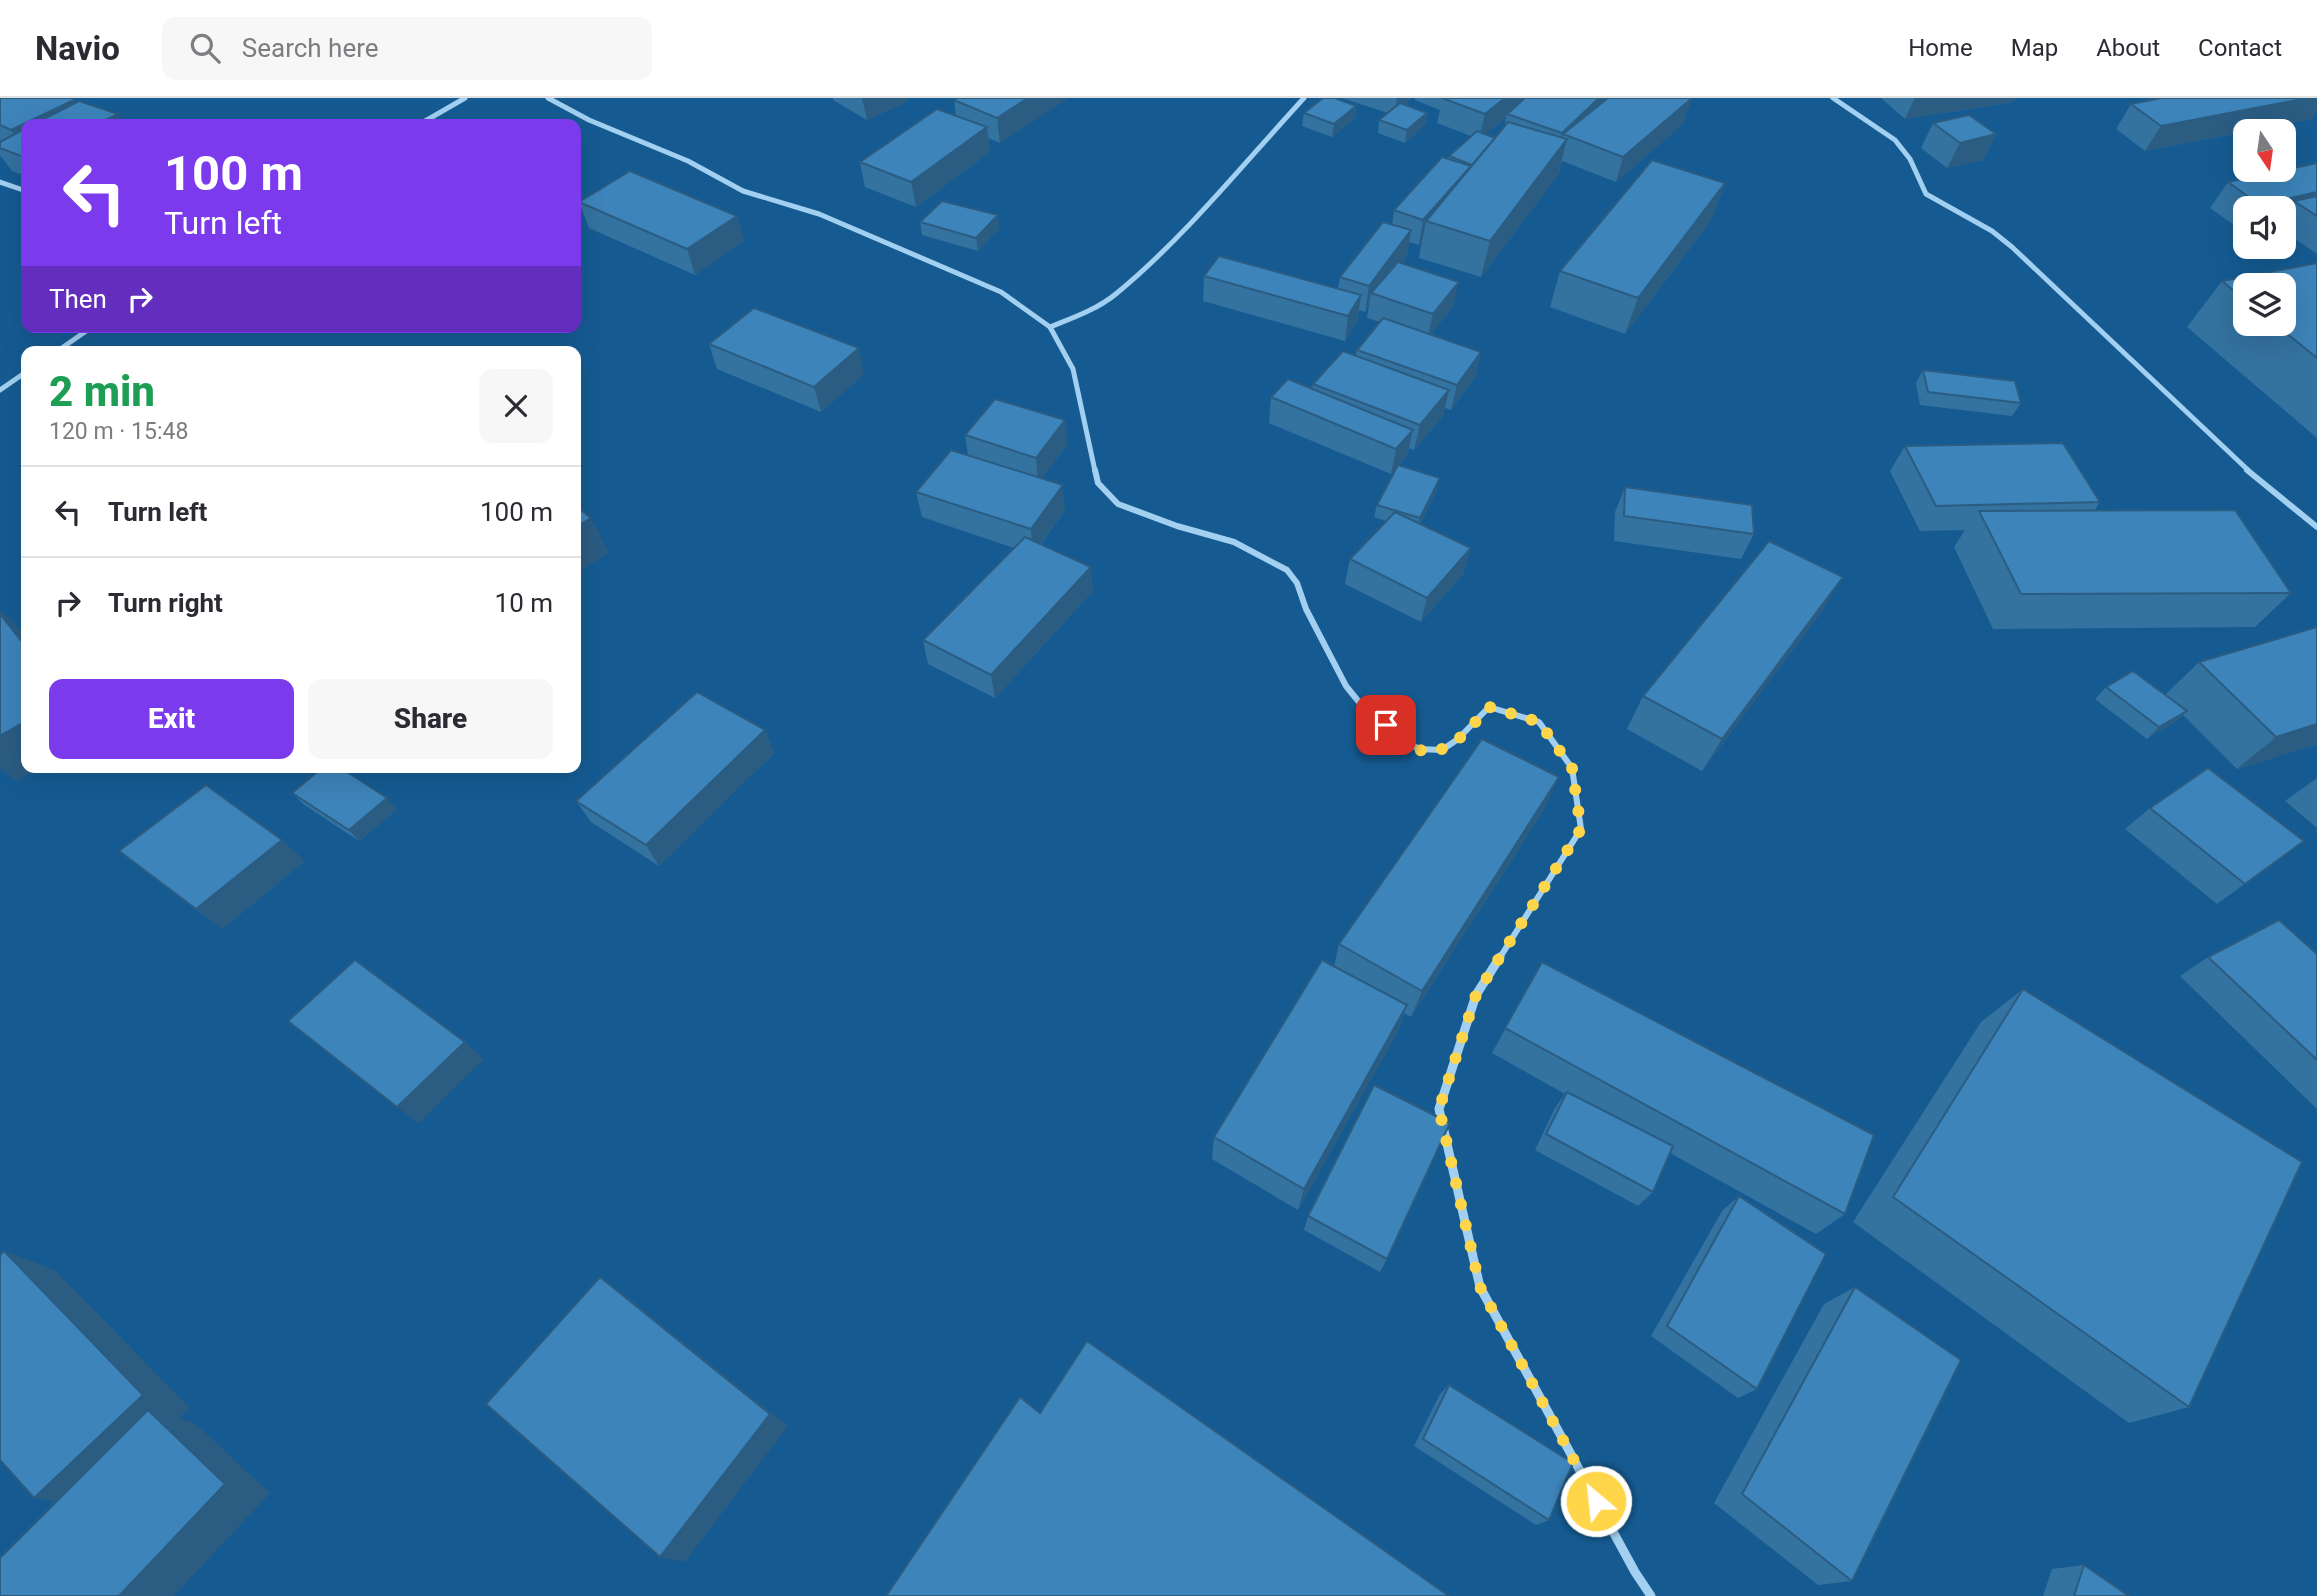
<!DOCTYPE html>
<meta charset="utf-8">
<style>
:root{--surface:#fff;--page:#f7f7f7;--text:#2b2b33;--muted:#7c7c81;--line:#e1e1e2;--accent:#7c3aed}
body{margin:0;font-family:Roboto,sans-serif;background:var(--page);color:var(--text);height:100vh;display:flex;flex-direction:column;font-size:26px;white-space:nowrap}
*{box-sizing:border-box;margin:0}
p{font-size:23px;color:var(--muted)}
.icon{flex:none;width:38px;height:38px;fill:none;stroke:currentColor;stroke-width:2;stroke-linecap:round;stroke-linejoin:round}
.map{position:relative;flex:1;overflow:hidden}
.drawer{position:absolute;left:21px;top:248px;width:560px;height:427px;display:flex;flex-direction:column;background:var(--surface);border-radius:14px;box-shadow:0 7px 28px #0002}
.drawer>*{flex:none}
.hud{position:absolute;left:21px;top:21px;width:560px;height:214px;border-radius:14px;box-shadow:0 7px 28px #0002;background:#7c3aed;color:#fff;overflow:hidden}
.needle{width:46px;rotate:167deg}
.buttons{position:absolute;left:2233px;top:21px;display:grid;gap:14px}
.buttons a{display:grid;place-items:center;width:63px;height:63px;border-radius:14px;background:var(--surface);box-shadow:0 7px 28px #0002;font-size:35px}
.pin{position:absolute;display:grid;place-items:center;width:60px;height:60px;color:#fff;margin:-30px;border-radius:14px;box-shadow:0 4px 10px #0006}
.me{position:absolute;width:77px;margin:-38px;rotate:332deg;stroke-linejoin:round;filter:drop-shadow(0 0 5px #0008)}
.turn{display:flex;align-items:center;gap:24px;height:147px;padding:0 28px;font-size:32px}
.turn .icon{width:91px;height:91px;stroke-width:2.5}
.turn b{display:block;font-size:49px;line-height:60px}
.then{display:flex;align-items:center;height:66px;padding:0 28px;background:#0003;gap:14px;font-size:26px}
.round{display:grid;place-items:center;flex:none;width:74px;height:74px;border-radius:14px;background:var(--page)}
.headline{display:flex;align-items:center;justify-content:space-between;height:119px;padding:0 28px}
h1{font-size:42px;font-weight:800;line-height:52px;color:#1e9e55}
.cta{display:flex;gap:14px;margin-top:auto;padding:14px 28px}
.cta a{flex:1;height:80px;border-radius:14px;background:var(--accent);color:#fff;font-size:28px;font-weight:800;line-height:80px;text-align:center}
.cta a+a{background:var(--page);color:var(--text)}
ul{padding:0;list-style:none}
li{display:flex;align-items:center;gap:21px;height:91px;padding:0 28px;border-top:2px solid var(--line)}
li div{flex:1}
li b{display:block;font-size:26px}
li em{font-style:normal}
header{display:flex;align-items:center;gap:42px;box-sizing:border-box;height:98px;padding:0 35px;background:var(--surface);border-bottom:2px solid var(--line)}
header strong{font-size:33px}
nav{display:flex;gap:38px;margin-inline-start:auto;font-size:24px}
.search{width:490px;height:63px;background:var(--page);display:flex;align-items:center;gap:18px;box-sizing:border-box;padding:0 24px;border-radius:14px;color:var(--muted);font-size:26px}
.map>svg:first-child{display:block}
.lines{fill:none;stroke-linecap:round;stroke-linejoin:round}
.minor-far2{stroke:#a3d0f1;stroke-width:5}
.minor-far1{stroke:#a3d0f1;stroke-width:6}
.minor{stroke:#a3d0f1;stroke-width:9}
.wall{fill:#3472a0;fill-rule:evenodd}
.shaded-wall{fill:#2b5c82}
.building{fill:#3d84ba;stroke:#2b5c82;stroke-width:2}
.route{stroke:#ffd54a;stroke-width:12;stroke-dasharray:0 21.6}
</style>
<header>
<strong>Navio</strong>
<div class="search"><svg class="icon" aria-label="search" viewBox="0 0 24 24"><circle cx="10" cy="10" r="6"/><path d="M15 15l6 6"/></svg>Search here</div>
<nav><a>Home</a><a>Map</a><a>About</a><a>Contact</a></nav>
</header>
<div class="map">
<svg width="2317" height="1498" viewBox="0 0 2317 1498">
<rect width="100%" height="100%" fill="#155b92"/>
<g class="lines">
<g class="minor-far2">
<polyline points="548,0 589,22 688,63 743,93 819,116 1001,194 1050,229 1073,271 1095,373"/>
<polyline points="1833,0 1895,42 1910,61 1926,96 1992,133 2012,149 2249,373"/>
<polyline points="420,26 465,0"/>
<polyline points="0,84 26,93"/>
<path d="M 1050,229 C 1073,220 1098,211 1117,195 C 1186,138 1244,65 1304,0"/>
<polyline points="56,254 92,229"/>
<polyline points="0,292 26,274"/>
</g>
<g class="minor-far1">
<polyline points="1095,372 1098,385 1118,406 1177,428 1234,444 1287,472 1297,485 1306,511 1346,588 1363,609 1418,651 1442,652 1458,641 1489,609 1539,624 1572,670 1581,731 1499,861"/>
<polyline points="2247,372 2317,429"/>
</g>
<polyline class="minor" points="1500,859 1476,897 1439,1011 1480,1189 1635,1474 1651,1498"/>
</g>
<g class="wall">
<polygon points="0,0 26,26 26,78 12,73 0,57 0,44 1,43 0,43"/>
<polygon points="833,0 908,0 908,3 867,22 833,2"/>
<polygon points="957,0 1068,0 1000,45 988,40 990,54 916,109 865,89 860,64 956,18 954,2"/>
<polygon points="1342,0 1411,0 1405,7 1427,15 1425,27 1405,45 1378,35 1379,22 1388,15"/>
<path d="M 1415,0 L 1691,1 L 1683,26 L 1616,84 L 1562,63 L 1558,77 L 1481,179 L 1419,160 L 1422,143 L 1419,147 L 1409,144 L 1407,158 L 1402,165 L 1453,209 L 1431,236 L 1481,254 L 1475,279 L 1451,312 L 1445,310 L 1443,318 L 1414,352 L 1409,350 L 1407,357 L 1399,367 L 1437,392 L 1420,426 L 1464,475 L 1421,524 L 1345,486 L 1350,461 L 1386,423 L 1374,419 L 1377,407 L 1398,368 L 1391,376 L 1269,325 L 1271,299 L 1312,291 L 1313,286 L 1356,258 L 1357,252 L 1380,224 L 1367,220 L 1369,208 L 1365,214 L 1359,212 L 1357,223 L 1345,243 L 1203,203 L 1204,178 L 1338,191 L 1340,179 L 1392,127 L 1394,112 L 1448,61 L 1449,58 L 1471,38 L 1437,25 L 1440,12 L 1415,2 ZM 1506,20 L 1504,30 L 1495,40 L 1485,36 Z"/>
<polygon points="1881,0 2016,0 2014,4 1905,21"/>
<polygon points="2131,6 2312,21 2145,53 2116,31"/>
<polygon points="1356,8 1355,20 1332,39 1302,28 1304,15"/>
<polygon points="1933,25 1996,36 1983,62 1947,70 1921,50"/>
<polygon points="2317,65 2317,155 2316,155 2284,134 2284,110 2245,110 2245,131 2241,132 2210,110 2228,84"/>
<polygon points="1725,85 1712,121 1625,236 1550,209 1560,173"/>
<polygon points="579,104 737,118 744,143 695,177 589,130"/>
<polygon points="920,124 999,130 978,153 922,137"/>
<path d="M 2317,165 L 2317,340 L 2187,229 L 2222,183 ZM 2245,187 L 2284,226 L 2245,226 Z"/>
<polygon points="709,246 864,276 821,314 717,271"/>
<polygon points="1923,272 2021,305 2012,318 1920,307 1916,285"/>
<polygon points="1065,322 1067,347 1041,381 1065,412 1041,446 1093,493 995,600 928,566 923,542 1014,450 922,419 916,394 968,357 965,337"/>
<polygon points="1905,348 2100,404 2094,413 2291,495 2255,529 1993,531 1954,449 1965,432 1920,433 1890,373"/>
<polygon points="1625,389 1754,436 1741,461 1614,443 1615,414"/>
<polygon points="1843,479 1821,514 1702,673 1627,631 1643,598"/>
<polygon points="2317,529 2317,646 2237,671 2183,617 2174,624 2147,641 2095,601 2106,589 2165,597 2199,564"/>
<polygon points="765,632 774,655 659,768 591,724 576,703"/>
<polygon points="2317,680 2317,730 2285,703"/>
<polygon points="292,695 397,711 359,743 303,706"/>
<polygon points="1545,710 1411,919 1404,915 1398,933 1298,1112 1212,1061 1214,1039 1334,868 1339,846"/>
<polygon points="2150,710 2304,743 2217,806 2125,731"/>
<polygon points="119,753 305,763 222,831"/>
<polygon points="2317,856 2317,1011 2180,878 2208,859"/>
<polygon points="1542,864 1845,1116 1816,1136 1670,1055 1653,1094 1638,1108 1535,1052 1555,1010 1565,996 1492,955"/>
<polygon points="2023,891 2189,1309 2129,1325 1853,1124 1981,924"/>
<polygon points="1739,1098 1757,1291 1738,1300 1651,1238 1722,1113"/>
<polygon points="1308,1118 1387,1161 1380,1174 1304,1132"/>
<polygon points="1855,1189 1852,1483 1818,1487 1714,1405 1824,1206"/>
<polygon points="1449,1287 1549,1422 1536,1427 1414,1348 1440,1296"/>
<polygon points="2084,1467 2129,1498 2043,1498 2052,1471"/>
</g>
<g class="shaded-wall">
<polygon points="862,0 908,0 908,3 867,22"/>
<polygon points="1028,0 1068,0 1000,45 997,20"/>
<polygon points="1397,0 1411,0 1395,17"/>
<polygon points="1505,0 1532,0 1507,16 1506,20 1479,41 1485,16"/>
<polygon points="1599,0 1619,0 1563,36 1559,52 1567,41 1558,77 1481,179 1490,143 1557,55 1562,35"/>
<polygon points="1915,0 2016,0 2014,4 1905,21"/>
<polygon points="2308,0 2317,0 2317,14 2312,21 2145,53 2161,28"/>
<polygon points="1691,1 1683,26 1616,84 1623,59"/>
<polygon points="74,2 91,26 26,26 26,52 11,32"/>
<polygon points="1356,8 1355,20 1332,39 1334,26"/>
<polygon points="1427,15 1425,27 1405,45 1407,32"/>
<polygon points="118,16 125,26 98,26"/>
<polygon points="987,29 990,54 916,109 911,84"/>
<polygon points="1996,36 1983,62 1947,70 1960,45"/>
<polygon points="1471,68 1426,123 1422,143 1419,147 1423,122"/>
<polygon points="1725,85 1712,121 1625,236 1638,200"/>
<polygon points="2317,94 2317,115 2294,103 2284,116 2284,110 2257,110 2260,107"/>
<polygon points="998,117 999,130 978,153 976,140"/>
<polygon points="737,118 744,143 695,177 687,151"/>
<polygon points="1411,132 1407,158 1378,197 1371,195 1369,208 1365,214 1369,188"/>
<polygon points="1459,184 1453,209 1427,241 1433,216"/>
<polygon points="1361,197 1357,223 1345,243 1348,218"/>
<polygon points="859,250 864,276 821,314 814,289"/>
<polygon points="1481,254 1475,279 1451,312 1457,287"/>
<polygon points="1449,292 1443,318 1414,352 1420,327"/>
<polygon points="1065,322 1067,347 1038,385 1036,360"/>
<polygon points="1413,332 1407,357 1391,376 1396,351"/>
<polygon points="1440,380 1437,392 1417,433 1420,420"/>
<polygon points="1063,387 1065,412 1033,456 1031,431"/>
<polygon points="591,420 609,455 576,476 576,429"/>
<polygon points="1471,450 1464,475 1421,524 1427,500"/>
<polygon points="1091,469 1093,493 995,600 991,577"/>
<polygon points="1843,479 1821,514 1702,673 1722,641"/>
<polygon points="0,512 26,536 26,549 0,516"/>
<polygon points="2187,613 2174,624 2147,641 2159,629"/>
<polygon points="26,623 26,670 39,670 17,683 0,670 0,638"/>
<polygon points="2317,626 2317,646 2237,671 2276,639"/>
<polygon points="765,632 774,655 659,768 646,747"/>
<polygon points="1559,679 1545,710 1411,919 1422,893"/>
<polygon points="387,700 397,711 359,743 349,732"/>
<polygon points="282,742 305,763 222,831 196,811"/>
<polygon points="1407,907 1398,933 1298,1112 1304,1091"/>
<polygon points="465,944 484,961 419,1025 397,1009"/>
<polygon points="4,1153 55,1172 190,1310 179,1320 195,1325 270,1395 174,1498 119,1498 88,1409 34,1400"/>
<polygon points="600,1179 625,1197 788,1328 685,1464 660,1459"/>
</g>
<g class="building">
<polygon points="0,0 71,0 74,2 11,32 0,27"/>
<polygon points="957,0 1028,0 997,20 954,2"/>
<polygon points="1323,0 1335,0 1356,8 1334,26 1304,15"/>
<polygon points="1442,0 1505,0 1485,16"/>
<polygon points="1525,0 1599,0 1562,35 1507,16"/>
<polygon points="1608,0 1690,0 1691,1 1623,59 1563,36"/>
<polygon points="2162,0 2308,0 2161,28 2131,6"/>
<polygon points="79,3 118,16 98,26 34,26"/>
<polygon points="1400,5 1427,15 1407,32 1379,22"/>
<polygon points="937,11 987,29 911,84 860,64"/>
<polygon points="1969,17 1996,36 1960,45 1933,25"/>
<polygon points="1508,24 1567,41 1490,143 1426,123"/>
<polygon points="26,30 26,60 0,50 0,44"/>
<polygon points="1477,33 1495,40 1472,67 1449,58"/>
<polygon points="1442,59 1471,68 1423,122 1394,112"/>
<polygon points="1652,62 1725,85 1638,200 1560,173"/>
<polygon points="2317,65 2317,94 2260,107 2228,84"/>
<polygon points="630,73 737,118 687,151 579,104"/>
<polygon points="2317,98 2317,118 2294,103"/>
<polygon points="942,103 998,117 976,140 920,124"/>
<polygon points="1383,124 1411,132 1369,188 1340,179"/>
<polygon points="1219,158 1361,197 1348,218 1204,178"/>
<polygon points="1398,164 1459,184 1433,216 1371,195"/>
<polygon points="2317,165 2317,260 2275,226 2284,226 2284,187 2245,187 2245,202 2222,183"/>
<polygon points="754,210 859,250 814,289 709,246"/>
<polygon points="1383,220 1481,254 1457,287 1357,252"/>
<polygon points="1343,253 1449,292 1420,327 1313,286"/>
<polygon points="1923,272 2015,283 2021,305 1928,294"/>
<polygon points="1288,281 1413,332 1396,351 1271,299"/>
<polygon points="995,301 1065,322 1036,360 965,337"/>
<polygon points="2063,345 2100,404 1936,408 1905,348"/>
<polygon points="951,352 1063,387 1031,431 916,394"/>
<polygon points="1398,367 1440,380 1420,420 1377,407"/>
<polygon points="1625,389 1752,407 1754,436 1624,418"/>
<polygon points="576,408 591,420 576,429"/>
<polygon points="2235,412 2291,495 2021,496 1979,413"/>
<polygon points="1395,414 1471,450 1427,500 1350,461"/>
<polygon points="1025,439 1091,469 991,577 923,542"/>
<polygon points="1769,443 1843,479 1722,641 1643,598"/>
<polygon points="0,516 26,549 26,623 0,638"/>
<polygon points="2317,529 2317,626 2276,639 2199,564"/>
<polygon points="2133,573 2187,613 2159,629 2106,589"/>
<polygon points="697,594 765,632 646,747 576,703"/>
<polygon points="1482,641 1559,679 1422,893 1339,846"/>
<polygon points="322,670 341,670 387,700 349,732 292,695"/>
<polygon points="2208,670 2304,743 2245,786 2150,710"/>
<polygon points="206,687 282,742 196,811 119,753"/>
<polygon points="2279,822 2317,856 2317,962 2208,859"/>
<polygon points="355,862 465,944 397,1009 288,923"/>
<polygon points="1322,862 1407,907 1304,1091 1214,1039"/>
<polygon points="1542,864 1874,1037 1845,1116 1505,930"/>
<polygon points="2023,891 2302,1064 2189,1309 1893,1099"/>
<polygon points="1374,987 1450,1025 1387,1161 1308,1118"/>
<polygon points="1567,994 1673,1048 1653,1094 1546,1036"/>
<polygon points="1739,1098 1826,1156 1757,1291 1667,1228"/>
<polygon points="4,1153 143,1297 34,1400 0,1362 0,1157"/>
<polygon points="600,1179 770,1316 660,1459 486,1306"/>
<polygon points="1855,1189 1961,1262 1852,1483 1742,1396"/>
<polygon points="1087,1243 1449,1498 886,1498 1020,1299 1040,1315"/>
<polygon points="1449,1287 1573,1365 1549,1422 1423,1341"/>
<polygon points="148,1312 225,1386 119,1498 0,1498 0,1460"/>
<polygon points="2084,1467 2129,1498 2074,1498"/>
</g>
<g class="lines">
<path class="route" d="M 1386,627 C 1396,634 1407,646 1417,651 C 1447,663 1472,627 1489,609 L 1539,624 L 1572,670 L 1581,731 L 1476,897 L 1439,1011 L 1480,1189 L 1596,1403"/>
</g>
</svg>
<div class="buttons">
<a><svg class="needle" viewBox="-14 -14 28 28"><path d="M0-13l5 13h-10z" fill="#e53935"/><path d="M0 13l5-13h-10z" fill="#7c7c81"/></svg></a>
<a><svg class="icon" aria-label="sound" viewBox="0 0 24 24"><path d="M4 9h4l5-4v14l-5-4H4zM17 9q2 3 0 6"/></svg></a>
<a><svg class="icon" aria-label="layers" viewBox="0 0 24 24"><path d="M12 4l9 5-9 5-9-5zM3 14l9 5 9-5"/></svg></a>
</div>
<div class="pin" style="left:1386px;top:627px;background:#d93025"><svg class="icon" aria-label="arrive" viewBox="0 0 24 24"><path d="M6 21V4h12l-3 4 3 4H6"/></svg></div>
<svg class="me" style="left:1596px;top:1403px" viewBox="-20 -20 40 40"><circle r="17" fill="#ffd54a" stroke="#fff" stroke-width="3"/><path d="M0-11L8 9 0 5-8 9z" fill="#fff"/></svg>
<div class="hud">
<div class="turn"><svg class="icon" aria-label="left" viewBox="0 0 24 24"><path d="M17 20v-9H6M10 6l-5 5 5 5"/></svg><div><b>100 m</b>Turn left</div></div>
<div class="then">Then<svg class="icon" aria-label="right" viewBox="0 0 24 24"><path d="M7 20v-9h11M14 6l5 5-5 5"/></svg></div>
</div>
<section class="drawer">
<div class="headline"><div><h1>2 min</h1><p>120 m · 15:48</p></div><a class="round"><svg class="icon" aria-label="close" viewBox="0 0 24 24"><path d="M6 6l12 12M18 6L6 18"/></svg></a></div>
<ul>
<li><svg class="icon" aria-label="left" viewBox="0 0 24 24"><path d="M17 20v-9H6M10 6l-5 5 5 5"/></svg><div><b>Turn left</b></div><em>100 m</em></li>
<li><svg class="icon" aria-label="right" viewBox="0 0 24 24"><path d="M7 20v-9h11M14 6l5 5-5 5"/></svg><div><b>Turn right</b></div><em>10 m</em></li>
</ul>
<div class="cta"><a>Exit</a><a>Share</a></div>
</section>
</div>
